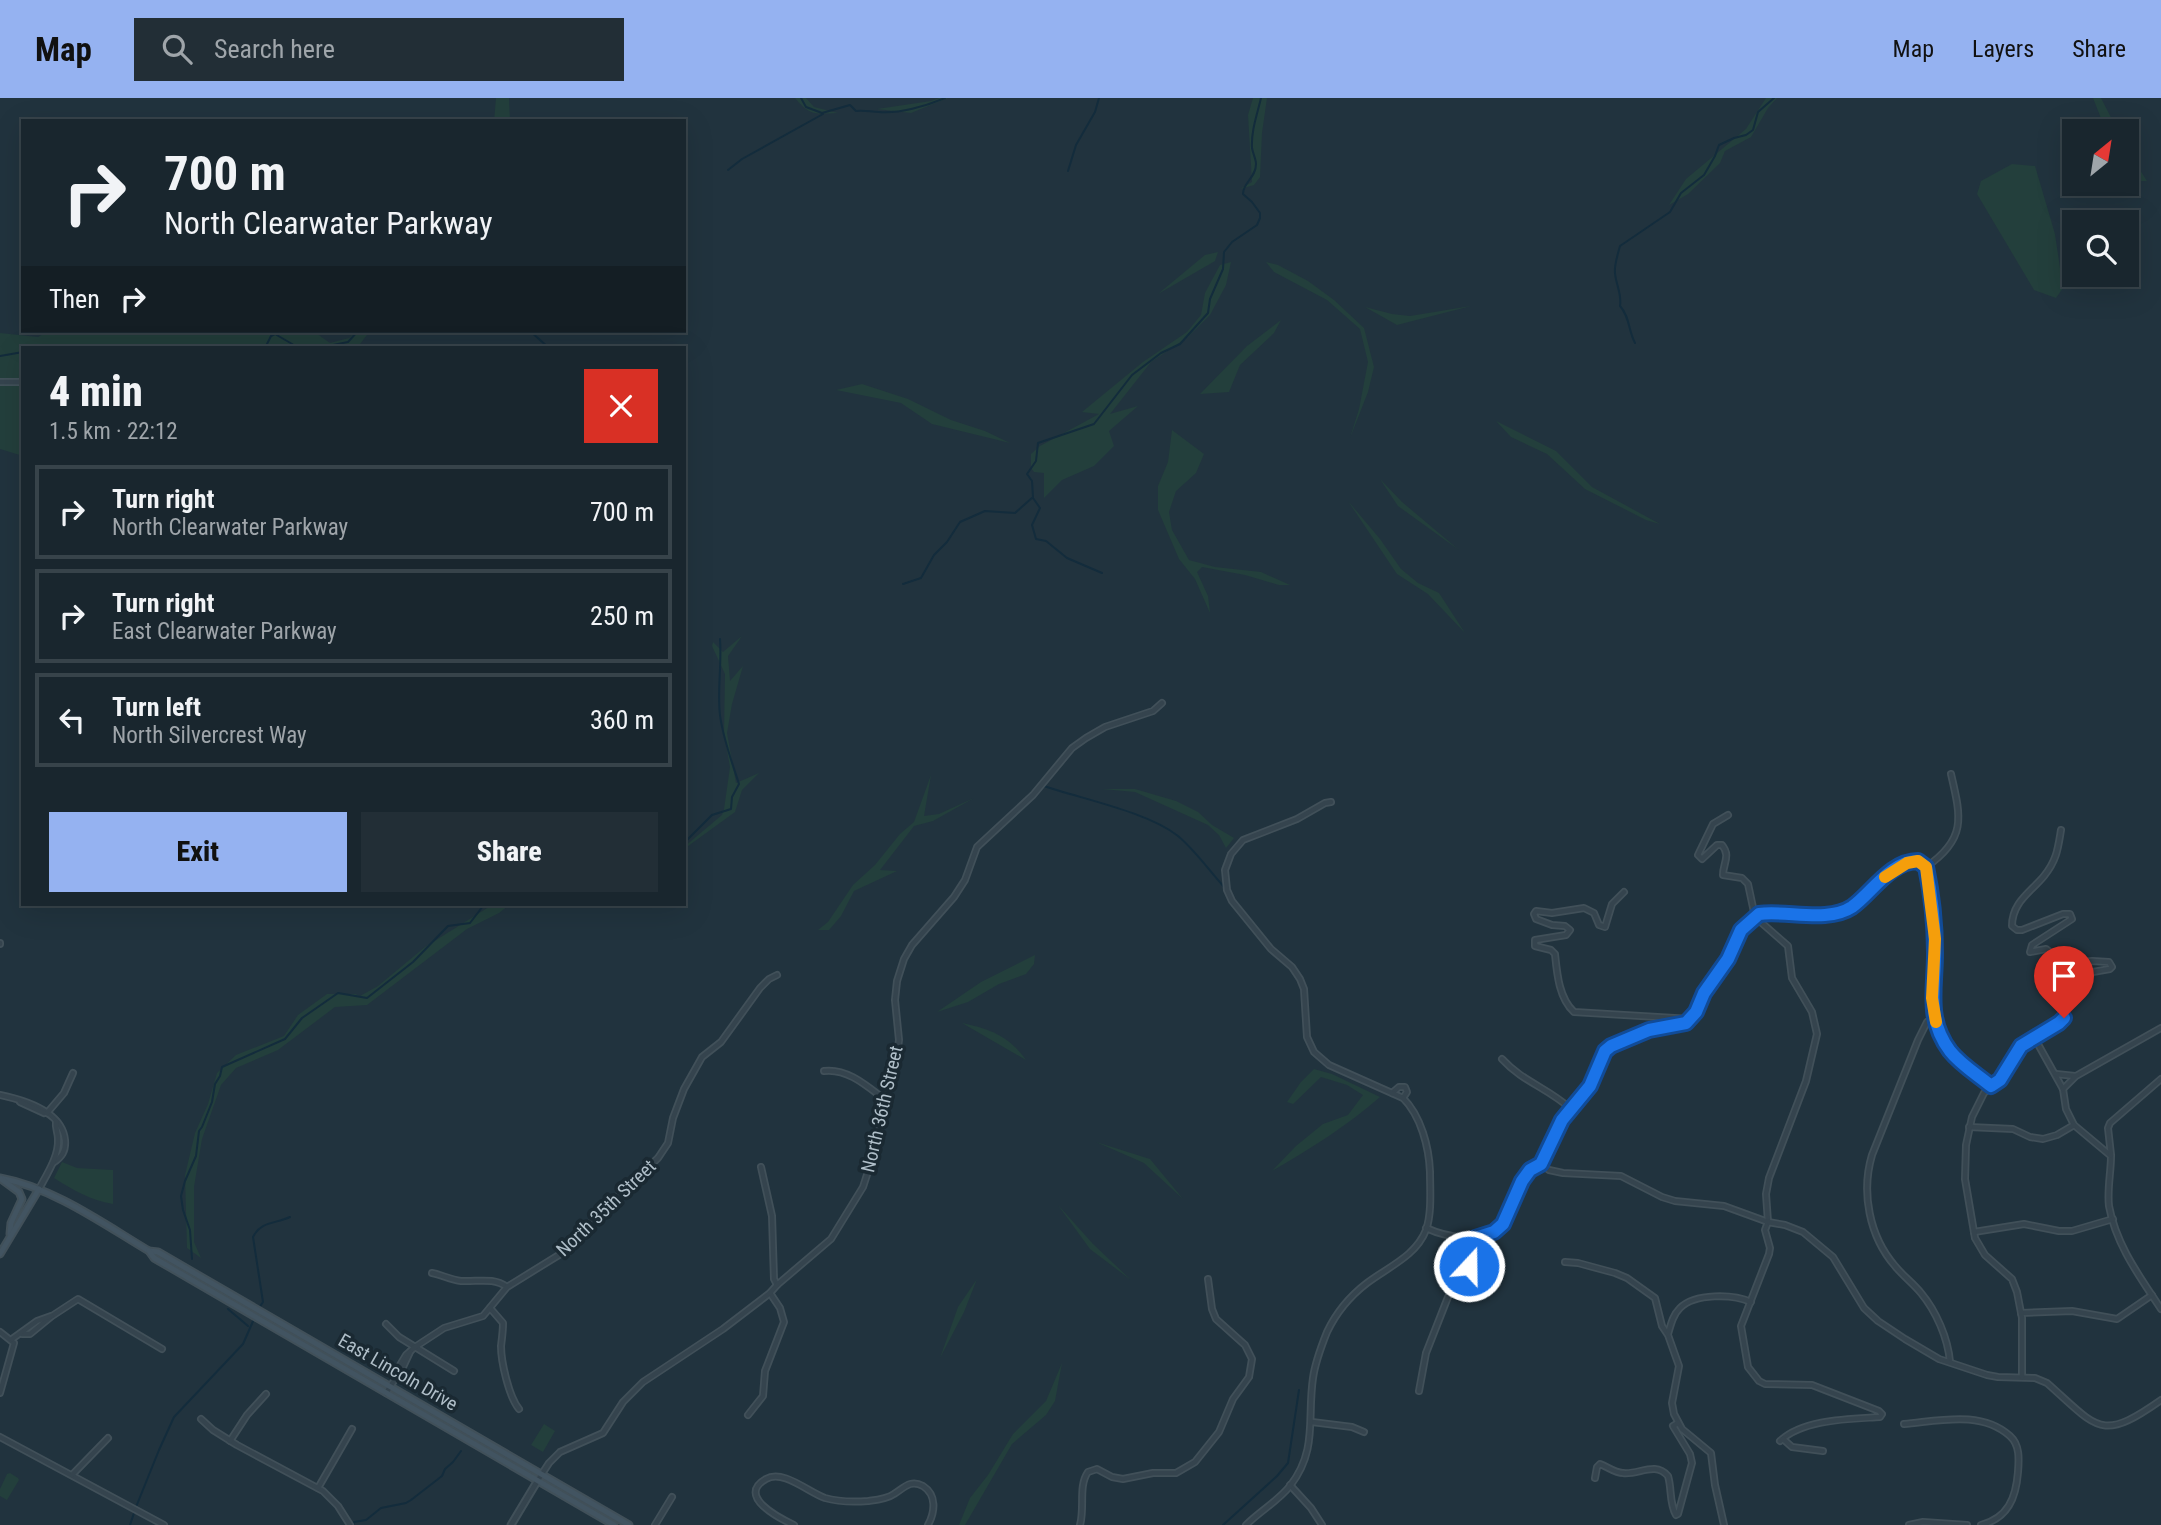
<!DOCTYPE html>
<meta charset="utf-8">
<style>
:root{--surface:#19262e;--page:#222e36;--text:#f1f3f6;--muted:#9fa5aa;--line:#37434a;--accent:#95b2f1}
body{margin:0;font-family:"Roboto Condensed",sans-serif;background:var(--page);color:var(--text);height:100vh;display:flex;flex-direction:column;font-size:26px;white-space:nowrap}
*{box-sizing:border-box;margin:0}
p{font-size:23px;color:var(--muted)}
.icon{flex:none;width:38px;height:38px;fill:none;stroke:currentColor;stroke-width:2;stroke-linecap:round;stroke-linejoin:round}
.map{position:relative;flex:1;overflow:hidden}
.panel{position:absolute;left:21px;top:248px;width:665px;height:560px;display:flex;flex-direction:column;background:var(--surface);border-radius:0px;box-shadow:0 7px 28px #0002,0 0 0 2px var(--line)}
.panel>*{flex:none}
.banner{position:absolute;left:21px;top:21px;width:665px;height:214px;border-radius:0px;box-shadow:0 7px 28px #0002,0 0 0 2px var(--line);background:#19262e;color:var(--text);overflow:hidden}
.needle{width:46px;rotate:30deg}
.fabs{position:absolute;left:2062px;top:21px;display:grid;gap:14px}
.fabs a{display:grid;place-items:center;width:77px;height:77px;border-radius:0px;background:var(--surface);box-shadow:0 7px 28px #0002,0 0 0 2px var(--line);font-size:35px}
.pin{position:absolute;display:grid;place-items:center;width:60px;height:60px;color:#fff;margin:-72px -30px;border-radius:50% 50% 50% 0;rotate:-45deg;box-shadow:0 0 7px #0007}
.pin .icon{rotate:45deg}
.me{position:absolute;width:77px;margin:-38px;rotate:21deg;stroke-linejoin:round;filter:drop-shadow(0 0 5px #0008)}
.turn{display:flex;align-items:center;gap:24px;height:147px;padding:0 28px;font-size:32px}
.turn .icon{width:91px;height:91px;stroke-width:2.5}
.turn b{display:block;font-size:49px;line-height:60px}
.then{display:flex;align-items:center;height:66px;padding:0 28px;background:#0003;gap:14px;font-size:26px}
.round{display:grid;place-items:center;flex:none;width:74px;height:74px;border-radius:0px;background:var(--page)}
.headline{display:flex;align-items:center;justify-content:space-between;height:119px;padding:0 28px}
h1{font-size:42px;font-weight:800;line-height:52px}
.action{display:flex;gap:14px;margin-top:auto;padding:14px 28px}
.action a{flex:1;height:80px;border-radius:0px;background:var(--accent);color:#111;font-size:28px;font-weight:800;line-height:80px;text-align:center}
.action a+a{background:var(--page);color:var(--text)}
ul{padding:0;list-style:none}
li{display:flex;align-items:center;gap:21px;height:94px;margin:0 14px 10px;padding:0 14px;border:4px solid var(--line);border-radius:0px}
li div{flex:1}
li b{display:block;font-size:26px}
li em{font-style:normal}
header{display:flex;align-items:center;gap:42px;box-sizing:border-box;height:98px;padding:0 35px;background:var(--accent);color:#111}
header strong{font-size:33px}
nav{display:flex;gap:38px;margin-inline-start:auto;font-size:24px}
.search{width:490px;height:63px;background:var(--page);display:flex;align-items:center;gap:18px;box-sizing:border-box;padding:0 24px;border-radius:0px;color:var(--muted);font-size:26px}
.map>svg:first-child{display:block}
.green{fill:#233f3c}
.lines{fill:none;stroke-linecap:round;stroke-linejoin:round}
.stream{stroke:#132c3c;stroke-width:2}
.minor-casing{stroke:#415059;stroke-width:8}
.tertiary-casing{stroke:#415059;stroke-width:9}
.secondary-casing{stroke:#415059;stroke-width:9}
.minor{stroke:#35444e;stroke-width:4.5}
.tertiary{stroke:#35444e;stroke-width:5}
.secondary{stroke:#425461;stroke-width:5}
.route-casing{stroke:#114b97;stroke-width:18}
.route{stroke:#1a73e8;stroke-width:12}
.slow{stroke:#f59e0b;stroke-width:12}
.labels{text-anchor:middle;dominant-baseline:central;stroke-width:7;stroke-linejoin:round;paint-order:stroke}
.street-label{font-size:19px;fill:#b0bfc9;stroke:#1a2932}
</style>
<header>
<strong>Map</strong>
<div class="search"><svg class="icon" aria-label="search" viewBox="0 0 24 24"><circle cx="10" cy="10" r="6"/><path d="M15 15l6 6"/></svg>Search here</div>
<nav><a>Map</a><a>Layers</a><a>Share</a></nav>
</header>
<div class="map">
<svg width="2161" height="1427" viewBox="0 0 2161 1427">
<rect width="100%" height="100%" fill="#21333e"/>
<g class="green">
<polygon points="496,0 509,0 510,23 494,23"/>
<path d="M 795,0 L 806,0 L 814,9 L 838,15 C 815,16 810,18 795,0 Z"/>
<polygon points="939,0 948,0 911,15 877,11 931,3"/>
<polygon points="1253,0 1267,0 1262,35 1260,79 1254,87 1240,91 1252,84 1248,17"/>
<polygon points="1766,0 1777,0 1768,10 1751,39 1725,53 1720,65 1688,96 1669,107 1686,81 1746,31"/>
<polygon points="2093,0 2101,0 2118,33 2106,33"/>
<polygon points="2126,50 2147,83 2133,83 2126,73"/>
<polygon points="2012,66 2035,68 2055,136 2063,190 2056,200 2034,192 1977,96 1981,83"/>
<polygon points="1218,154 1215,163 1158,196 1205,157"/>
<polygon points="1231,164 1226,187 1210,217 1188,239 1151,264 1110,316 1138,308 1109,333 1114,348 1094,368 1062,382 1044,400 1044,375 1034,374 1031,370 1031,356 1040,348 1099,316 1082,314 1143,264 1187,234 1201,217 1205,195 1220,167"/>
<polygon points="1266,164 1278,167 1308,183 1334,202 1364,230 1374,269 1368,294 1350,340 1359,311 1368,264 1360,231 1327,202 1274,174"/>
<polygon points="1471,208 1397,227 1365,209 1392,216 1410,218"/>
<polygon points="1281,222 1274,235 1240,267 1229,294 1200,296 1247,248"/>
<polygon points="48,233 313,233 330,245 349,240 356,233 370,233 357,250 23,250 23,358 0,351 0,235 38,239"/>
<polygon points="862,286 908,301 951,322 985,333 1010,345 932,326 901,305 836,292"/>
<polygon points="1496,323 1556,353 1592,389 1660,426 1646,422 1585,391 1547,356 1511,339"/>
<polygon points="1172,332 1204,356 1196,375 1176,393 1169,414 1172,432 1189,462 1215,469 1261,474 1290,487 1279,487 1245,477 1202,469 1197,474 1208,498 1210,515 1195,481 1179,461 1158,412 1158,388 1168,364"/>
<polygon points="1380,381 1402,404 1459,452 1398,408"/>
<polygon points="1348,403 1380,441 1401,471 1418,485 1439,495 1465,535 1428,496 1397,476"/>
<polygon points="742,538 728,558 730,583 743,568 732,606 727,635 736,685 759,675 742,692 735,714 684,751 684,749 722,717 724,711 730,669 724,636 725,576 712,548 713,544 723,554"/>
<polygon points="931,677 924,718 939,716 974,700 933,723 914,728 880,772 897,773 854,793 841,818 829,832 818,832 828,824 853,787 875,767 900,736 914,724"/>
<polygon points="1102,691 1135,691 1176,703 1198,714 1212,727 1234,740 1226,750 1219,737 1208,727 1135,694"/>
<polygon points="492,807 509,807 499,815 467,831 367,907 335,909 278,952 236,970 221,987 202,1041 194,1089 194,1144 201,1160 187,1150 185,1077 195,1035 208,1006 217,975 236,957 284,938 298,917 327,896 355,896 360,898 378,888 425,849"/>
<polygon points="1035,857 1034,866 1026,876 999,886 968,904 937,914 981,884"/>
<path d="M 962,925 C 990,931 1009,938 1026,962 Z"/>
<path d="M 1314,971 L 1332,976 L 1380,999 C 1347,1028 1310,1051 1272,1073 L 1296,1048 L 1323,1026 L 1348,1017 L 1363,997 L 1347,987 L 1321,979 L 1293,1006 L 1287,1004 L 1301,984 Z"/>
<polygon points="1096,1044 1150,1061 1183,1101 1144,1065"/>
<path d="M 62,1064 L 77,1070 L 113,1072 L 113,1106 C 90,1102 73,1092 54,1080 Z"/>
<polygon points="1058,1107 1093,1146 1131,1182 1090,1151"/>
<polygon points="977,1181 964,1214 940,1260 958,1209"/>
<polygon points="1062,1265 1055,1303 1046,1317 1012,1346 965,1427 959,1427 970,1400 988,1377 1013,1336 1046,1303"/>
<polygon points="544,1326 555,1333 543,1354 531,1347"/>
<polygon points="10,1375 18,1380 19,1382 7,1402 0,1398 0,1391 7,1376"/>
</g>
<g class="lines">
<g class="stream">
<path d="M 801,0 L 806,9 L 822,15 L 850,7 L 856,13 C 865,12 871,14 879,14 C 899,16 926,8 945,0"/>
<polyline points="728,72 742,61 823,16"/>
<polyline points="1068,73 1076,47 1095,14 1099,0"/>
<polyline points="530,233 549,250"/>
<path d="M 1635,245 C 1628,232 1630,219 1620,208 C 1622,196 1616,187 1615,175 C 1614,168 1618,155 1620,148 L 1670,114 L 1681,95 L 1704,77 L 1715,58 L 1719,47 L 1734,40 L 1746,37 L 1753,32 L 1758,14 L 1774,0"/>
<polyline points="265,250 271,238 275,236 299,250"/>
<polyline points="318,250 348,244 358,233"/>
<polyline points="0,258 23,254"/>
<polyline points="1033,400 1040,410 1032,427 1036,441 1046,443 1067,460 1102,475"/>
<path d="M 903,486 L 921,480 L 934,457 L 947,444 L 960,424 L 985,413 L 1015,415 L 1033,399 L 1032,383 L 1027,376 L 1036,363 L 1038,345 L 1094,326 L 1132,277 L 1161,255 L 1180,246 L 1208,215 L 1210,201 L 1223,171 L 1224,154 L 1232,144 L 1257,127 L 1260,120 L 1260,115 L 1252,104 L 1243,96 C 1243,84 1256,80 1256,66 C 1256,61 1253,56 1252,50 C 1251,33 1257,17 1261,0"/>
<path d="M 1044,688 C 1082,701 1148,714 1178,738 C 1196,753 1210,774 1226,791"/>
<path d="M 684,745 L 712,717 L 731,711 L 732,699 L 739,686 C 732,664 723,641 720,617 C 717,593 722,566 720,541"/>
<polyline points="490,807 503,807"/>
<polyline points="192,1161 190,1132 183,1112 181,1098 185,1083 196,1058 199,1033 202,1029 212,1004 215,986 220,978 222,969 285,941 302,920 338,895 367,900 413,864 448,828 470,825 483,808 489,807"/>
<path d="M 259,1210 L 263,1204 L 253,1139 C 261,1123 275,1126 290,1119"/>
<polyline points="228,1211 248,1228"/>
<polyline points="136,1409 159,1352 174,1319 243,1246 254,1221"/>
<polyline points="130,1427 134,1415"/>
<polyline points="353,1427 354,1424 366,1422 381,1410 406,1405 411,1402 442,1378 445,1371 453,1364 461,1353"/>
<polyline points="1223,1427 1277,1378 1288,1365 1299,1292"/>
</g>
<g class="minor-casing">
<g id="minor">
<polyline points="0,284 23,284"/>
<path d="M 1728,717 L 1713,726 L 1698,757 L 1702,761 L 1717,747 L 1722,747 C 1731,758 1723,765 1723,777 L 1742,780 L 1748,786 L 1755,819 L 1788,848 L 1792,880 L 1812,914 L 1817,936 L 1806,983 L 1769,1080 L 1766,1096 L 1768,1124 L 1765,1132 L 1770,1150 L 1769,1156 L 1741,1228 L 1748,1269 L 1759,1283 L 1765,1286 L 1812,1287 L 1879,1313 L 1882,1316 L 1880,1319 C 1850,1321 1803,1321 1780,1343"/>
<path d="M 1926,769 C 1932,796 1935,827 1935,855 C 1935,892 1926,920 1950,953 C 1961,967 1978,977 1991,988"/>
<path d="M 1926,769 C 1967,741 1961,719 1951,676"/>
<path d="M 1624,794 L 1612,806 L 1605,829 L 1599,827 L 1594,815 L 1584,810 L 1552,815 L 1536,813 L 1534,816 L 1536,821 L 1552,827 L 1565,828 L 1570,832 L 1566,837 L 1535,842 L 1535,848 L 1551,852 L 1555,856 C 1557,876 1559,900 1574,914 L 1691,921"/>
<polyline points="0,845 0,846"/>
<path d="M 1934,918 L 1927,924 L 1918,942 L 1872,1057 C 1861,1094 1869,1138 1895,1168 C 1903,1178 1913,1185 1921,1195 C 1936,1213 1948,1240 1950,1264"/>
<path d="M 2034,939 L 2063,991 L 2066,1011 L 2074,1027 L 2111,1058 C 2111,1074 2107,1092 2109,1108 C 2116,1147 2140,1179 2161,1211"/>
<path d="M 1502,961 C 1523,984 1548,990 1571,1011"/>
<path d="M 824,973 C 847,970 867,988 884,1001"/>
<polyline points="2056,976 2075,978"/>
<polyline points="2063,991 2076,978 2161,930"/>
<polyline points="1392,995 1399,989 1405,989 1407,994 1403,1000"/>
<path d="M 0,997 C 24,1002 62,1013 65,1042 C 66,1053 62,1059 53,1065"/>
<polyline points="20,1004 44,1015"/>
<polyline points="47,1015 64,995 73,975"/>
<polyline points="1969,1029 2013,1031 2030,1039 2043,1041 2057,1037 2074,1027"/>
<polyline points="2111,1057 2108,1030 2110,1025 2161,981"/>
<path d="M 1541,1066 L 1549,1072 L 1563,1075 L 1621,1078 L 1662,1099 L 1675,1103 L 1724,1108 L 1768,1124 L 1785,1127 L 1803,1134 L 1833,1159 L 1864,1210 L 1878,1223 L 1905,1241 L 1939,1261 L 1987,1277 L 1998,1279 L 2035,1280 L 2047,1285 C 2098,1330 2100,1345 2161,1302"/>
<polyline points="761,1069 772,1118 774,1181 777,1187"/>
<path d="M 39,1091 C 47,1076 59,1058 58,1041 C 58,1034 55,1030 56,1023"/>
<path d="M 1426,1130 C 1446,1139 1480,1146 1499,1131 C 1512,1120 1512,1101 1519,1087 C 1526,1074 1534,1074 1542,1065 C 1550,1054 1554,1038 1560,1026 C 1568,1011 1582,1002 1590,988 C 1596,977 1596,962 1605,953 C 1623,935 1663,931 1686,925 L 1696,914 L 1704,895 L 1728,861 L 1741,832 L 1759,816 C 1786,812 1828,825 1852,809 C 1871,795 1890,763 1918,763 L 1926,769"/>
<polyline points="1974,1134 2024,1126 2059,1133 2072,1133 2113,1121"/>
<polyline points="1565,1164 1578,1165 1615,1175 1627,1180 1655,1200 1662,1228 1668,1237 1679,1268 1672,1305 1674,1316 1682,1331 1711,1355 1715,1387 1724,1427"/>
<path d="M 432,1175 C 442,1177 451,1182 461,1183 C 478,1184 493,1179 507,1189"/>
<path d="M 490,1210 L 503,1225 C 503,1233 502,1240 501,1248 C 501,1264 509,1299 519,1311"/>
<polyline points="2021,1215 2072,1213 2117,1221 2152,1197"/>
<polyline points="386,1226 399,1239 454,1273"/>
<polyline points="0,1234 14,1245 0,1295"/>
<polyline points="22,1236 30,1236 52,1218 78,1201 162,1251"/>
<path d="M 1668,1236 C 1671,1226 1673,1217 1680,1210 C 1695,1195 1733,1196 1751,1204"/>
<polyline points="12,1241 37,1223 51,1218"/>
<polyline points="398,1276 400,1267 406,1257 415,1249 444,1230 483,1218 507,1189 567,1152 596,1119 658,1060 668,1045 673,1020 684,991 702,959 721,944 760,890 769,881 777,877"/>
<path d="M 2022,1279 L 2022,1220 L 2017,1194 L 2012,1181 L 1985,1157 L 1975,1140 L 1965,1081 L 1966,1047 L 1972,1019 L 1984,995 L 2000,982 L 2021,948 L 2061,923 L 2073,898 L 2070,895 L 2053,899 L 2049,896 L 2051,893 L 2087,875 L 2110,871 L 2112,869 L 2109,864 L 2092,863 L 2065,866 L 2046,851 L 2030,854 L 2032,847 L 2072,821 L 2070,816 L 2063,816 L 2022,832 L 2017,832 L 2012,828 C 2012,804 2031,794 2044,778 C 2057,762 2058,750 2061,732"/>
<polyline points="1419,1293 1426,1255 1448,1199 1469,1168 1476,1144 1475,1140"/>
<polyline points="386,1295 403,1269 410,1254"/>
<polyline points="748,1317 763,1298 765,1273 784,1224 780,1210 770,1195"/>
<polyline points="201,1321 213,1332 237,1347 323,1393 338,1408 350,1427"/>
<polyline points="1312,1324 1352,1329 1364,1334"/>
<path d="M 1904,1326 C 1939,1323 1981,1312 2010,1338 C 2020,1347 2019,1361 2018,1374 C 2016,1400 2008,1420 1981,1427"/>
<polyline points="0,1339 164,1427"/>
<polyline points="1783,1341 1792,1349 1823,1353"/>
<polyline points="230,1343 247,1317 266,1296"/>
<polyline points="72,1377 108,1340"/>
<path d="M 1595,1380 L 1597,1369 L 1600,1366 C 1608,1369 1615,1375 1623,1375 C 1639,1377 1655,1363 1668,1378 C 1672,1391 1669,1405 1676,1417 L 1678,1416 L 1692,1365 L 1690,1356 L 1673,1328 L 1678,1325"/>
<polyline points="538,1382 549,1365 560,1354 603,1335 623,1304 643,1284 723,1231 770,1195 777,1187 831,1141 863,1089 876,1049 883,1006 896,965 899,942 895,902 897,883 904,861 912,847 954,799 965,782 977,749 1033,697 1072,650 1086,640 1105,629 1153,613 1162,605"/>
<polyline points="1290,1387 1311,1410 1322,1427"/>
<polyline points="318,1390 352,1331"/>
<polyline points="655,1427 672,1399"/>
<path d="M 794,1427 C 779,1420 736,1398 766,1381 C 783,1371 808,1394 825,1400 C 839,1404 854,1404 868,1403 C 876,1402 887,1401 894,1396 C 904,1390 910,1381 923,1388 C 937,1397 935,1414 928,1427"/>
<path d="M 1080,1427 C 1085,1410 1078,1388 1088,1374 L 1097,1371 L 1112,1379 L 1123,1381 L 1153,1375 L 1176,1375 L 1195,1364 L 1219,1334 L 1233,1301 L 1249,1279 L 1252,1261 L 1245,1247 L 1216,1221 L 1212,1211 L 1208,1181"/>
<path d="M 1246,1427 C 1260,1413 1278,1403 1290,1388 C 1318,1352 1307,1320 1313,1280 C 1315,1265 1321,1249 1327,1234 C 1336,1215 1350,1198 1367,1185 C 1388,1169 1416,1158 1426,1132 C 1432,1115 1430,1092 1430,1074 C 1429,1049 1421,1018 1403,1000 L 1329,967 L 1314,954 L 1307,939 L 1304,891 L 1300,881 L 1292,869 L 1271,851 L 1232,803 L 1227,792 L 1225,772 L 1231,756 L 1243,742 L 1297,721 L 1325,705 L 1331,704"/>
<polyline points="1909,1427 1923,1424 1967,1427"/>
</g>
</g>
<g class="tertiary-casing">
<polyline id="tertiary" points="511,1427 538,1382"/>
</g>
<g class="secondary-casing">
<g id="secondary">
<path d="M 0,1080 C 54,1090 102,1125 149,1153 L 158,1154 L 629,1427"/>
<polyline points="1,1081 19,1094 22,1101 11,1125 10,1136"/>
<polyline points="149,1153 154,1160 614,1427"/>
<polyline points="0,1156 39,1091"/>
</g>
</g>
<use href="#minor" class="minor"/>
<use href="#tertiary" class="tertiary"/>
<use href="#secondary" class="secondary"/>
</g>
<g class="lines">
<g class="route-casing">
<path id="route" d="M 1469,1168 L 1476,1144 L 1475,1140 L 1494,1134 L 1503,1126 L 1522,1083 L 1530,1072 L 1541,1066 L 1562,1022 L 1590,988 L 1605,953 L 1611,948 L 1649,932 L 1686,925 L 1696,914 L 1704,895 L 1728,861 L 1741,832 L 1759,816 C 1786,812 1828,825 1852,809 C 1872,795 1890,763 1918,763 L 1926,769 C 1932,797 1935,826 1935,855 C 1935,892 1926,921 1950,953 C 1961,967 1978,977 1991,988 L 2000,982 L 2021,948 L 2059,925 L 2064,920"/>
</g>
<use href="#route" class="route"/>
<polyline class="slow" points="1885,779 1907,765 1918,763 1926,769 1935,841 1932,900 1936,924"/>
</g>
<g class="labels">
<g class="street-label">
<text transform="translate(882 1011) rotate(-77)">North 36th Street</text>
<text transform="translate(606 1110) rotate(-44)">North 35th Street</text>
<text transform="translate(398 1274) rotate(30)">East Lincoln Drive</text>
</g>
</g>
</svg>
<div class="fabs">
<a><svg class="needle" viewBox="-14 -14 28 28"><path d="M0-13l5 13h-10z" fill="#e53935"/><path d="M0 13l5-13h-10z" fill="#9fa5aa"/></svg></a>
<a><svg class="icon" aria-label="search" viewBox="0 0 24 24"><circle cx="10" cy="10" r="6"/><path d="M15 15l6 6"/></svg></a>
</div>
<div class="pin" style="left:2064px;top:920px;background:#d93025"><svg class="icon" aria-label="arrive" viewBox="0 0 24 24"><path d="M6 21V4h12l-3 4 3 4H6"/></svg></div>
<svg class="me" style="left:1469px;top:1168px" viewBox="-20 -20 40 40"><circle r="17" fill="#1a73e8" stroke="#fff" stroke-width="3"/><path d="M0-11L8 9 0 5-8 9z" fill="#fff"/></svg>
<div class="banner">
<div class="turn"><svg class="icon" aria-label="right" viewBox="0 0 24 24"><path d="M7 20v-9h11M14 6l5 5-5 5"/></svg><div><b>700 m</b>North Clearwater Parkway</div></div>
<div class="then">Then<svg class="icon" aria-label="right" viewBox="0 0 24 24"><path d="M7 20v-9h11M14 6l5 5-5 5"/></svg></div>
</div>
<section class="panel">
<div class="headline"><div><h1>4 min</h1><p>1.5 km · 22:12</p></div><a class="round" style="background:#d93025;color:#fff"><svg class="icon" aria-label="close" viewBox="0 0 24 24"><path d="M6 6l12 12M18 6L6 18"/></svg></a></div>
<ul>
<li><svg class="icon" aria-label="right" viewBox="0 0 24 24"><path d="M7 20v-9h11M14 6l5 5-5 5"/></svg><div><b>Turn right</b><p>North Clearwater Parkway</p></div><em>700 m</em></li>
<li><svg class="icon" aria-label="right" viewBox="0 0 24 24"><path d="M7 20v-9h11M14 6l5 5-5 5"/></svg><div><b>Turn right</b><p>East Clearwater Parkway</p></div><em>250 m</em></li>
<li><svg class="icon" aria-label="left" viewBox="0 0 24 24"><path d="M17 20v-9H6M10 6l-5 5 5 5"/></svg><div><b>Turn left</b><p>North Silvercrest Way</p></div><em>360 m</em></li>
</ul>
<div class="action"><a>Exit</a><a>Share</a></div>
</section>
</div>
